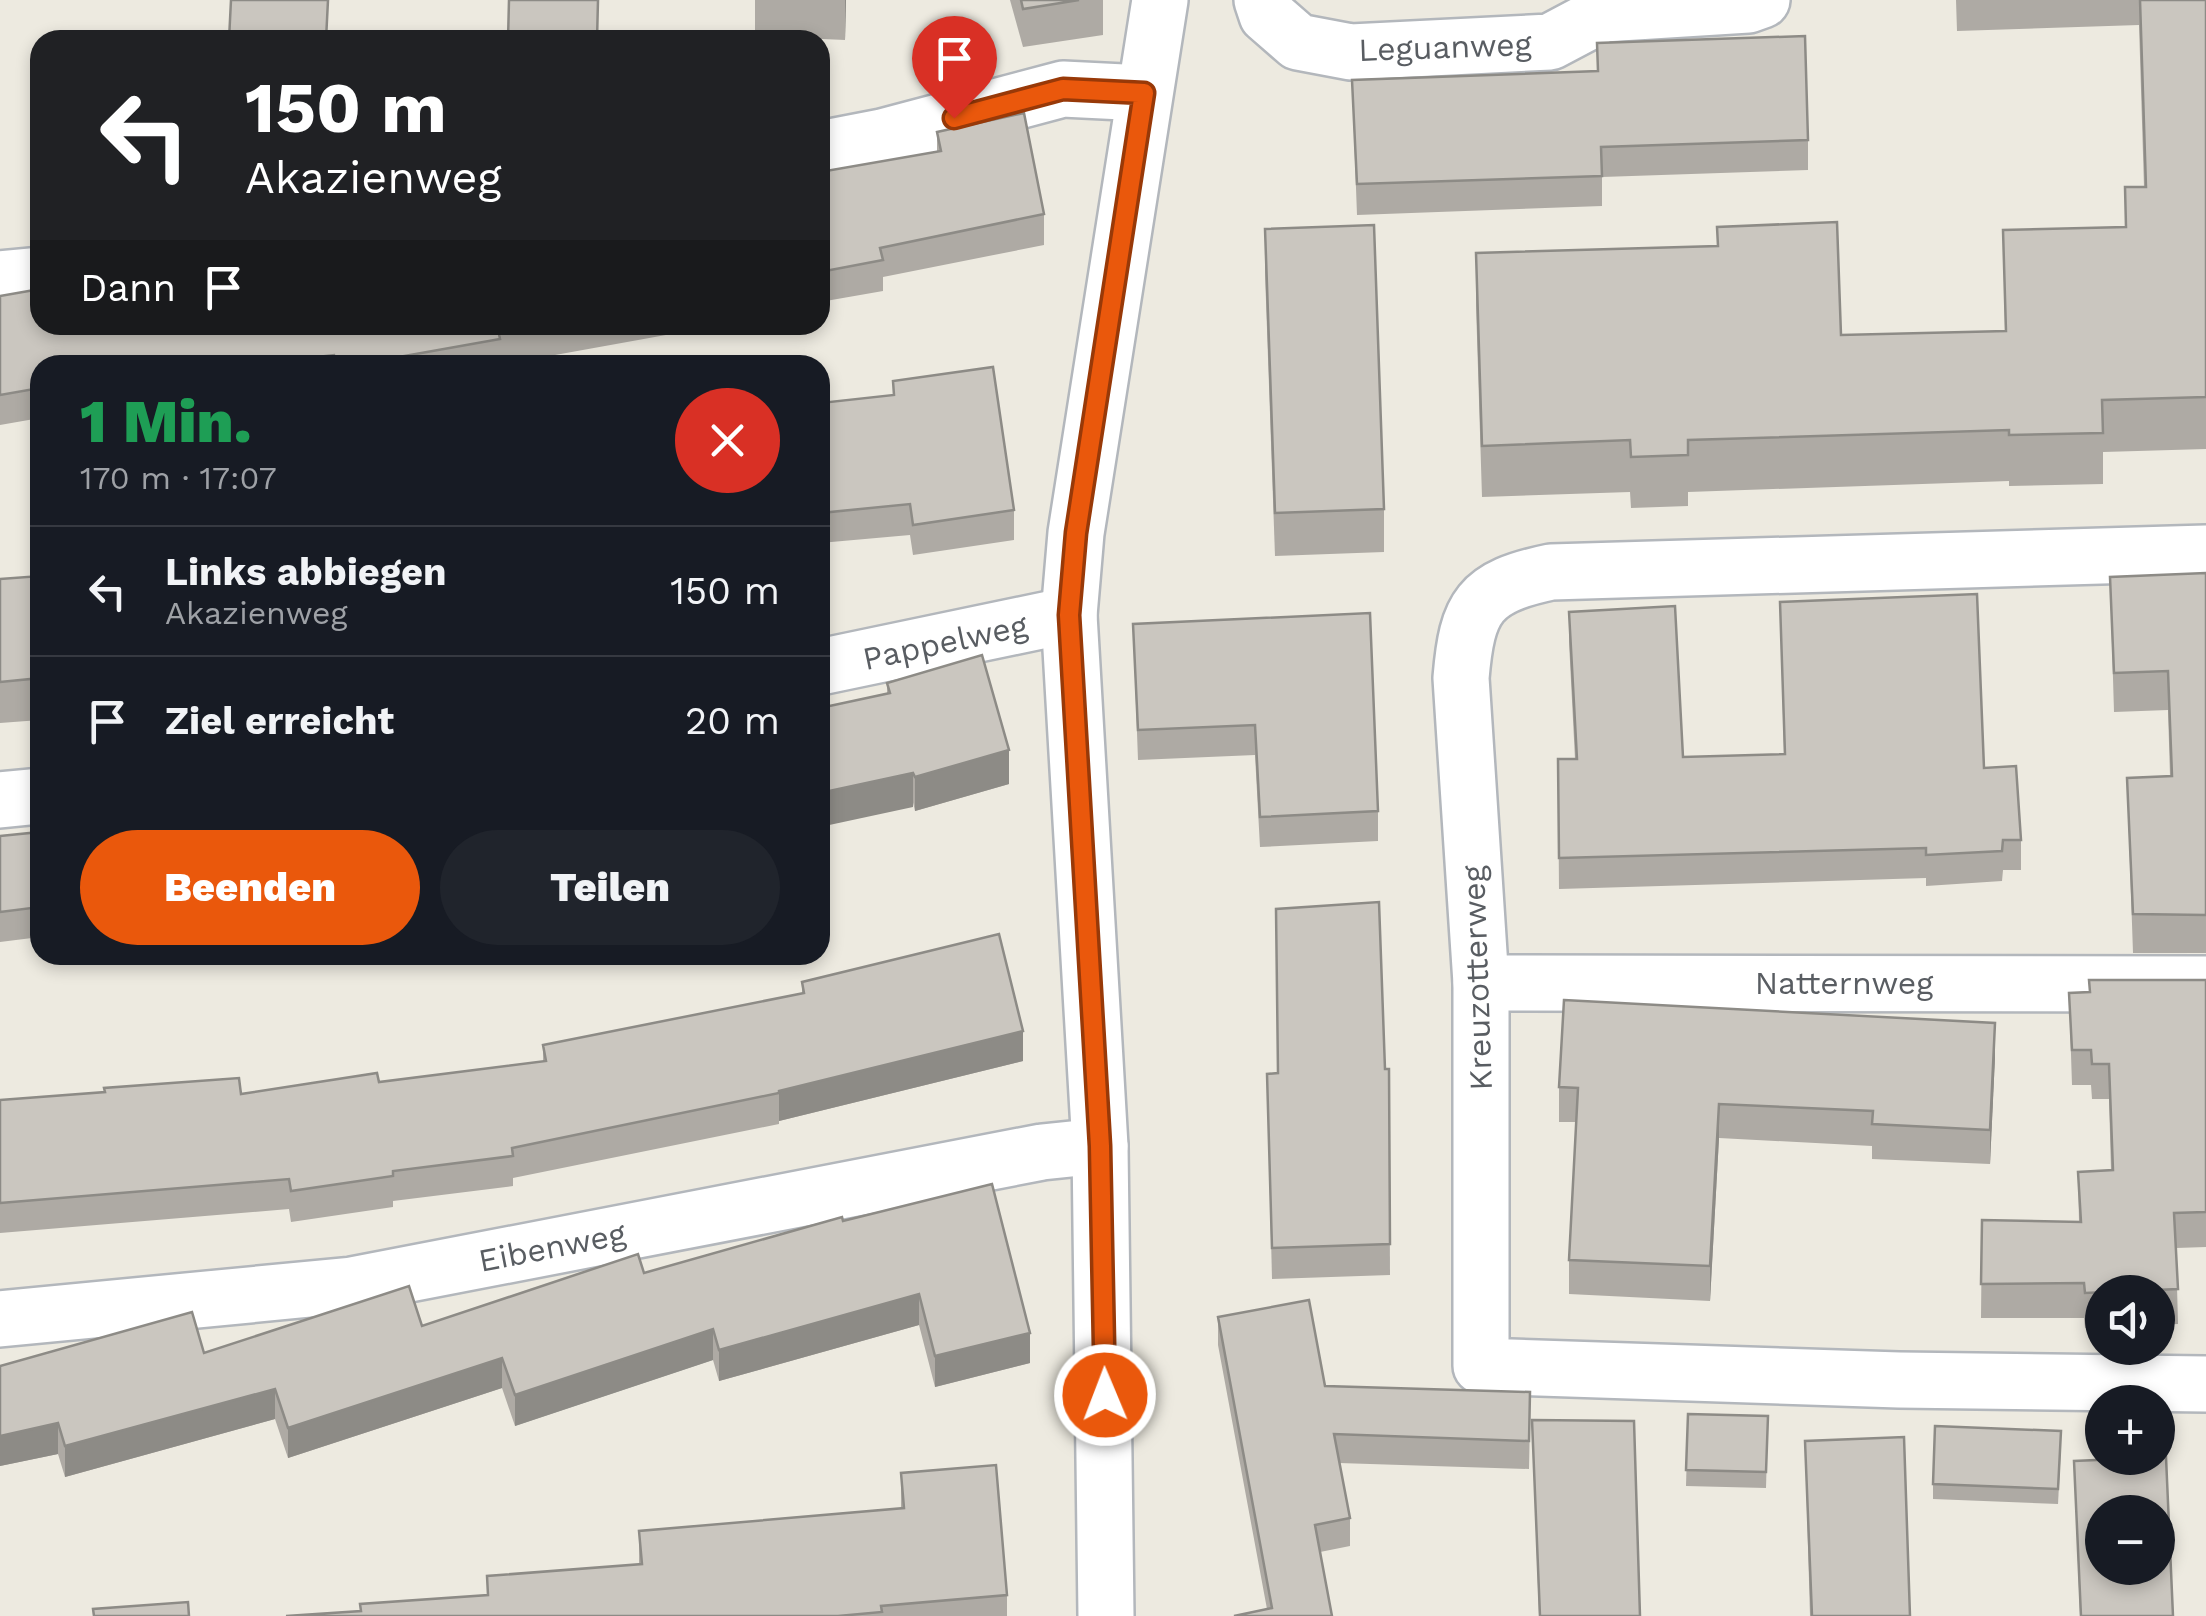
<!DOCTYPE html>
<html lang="de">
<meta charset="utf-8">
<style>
:root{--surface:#171b24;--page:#20242c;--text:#f1f3f6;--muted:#9ea1a6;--line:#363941;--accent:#ea580c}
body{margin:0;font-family:"Work Sans",sans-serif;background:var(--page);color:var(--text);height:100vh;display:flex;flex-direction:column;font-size:38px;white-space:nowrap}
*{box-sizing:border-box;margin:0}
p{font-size:32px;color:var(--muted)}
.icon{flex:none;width:55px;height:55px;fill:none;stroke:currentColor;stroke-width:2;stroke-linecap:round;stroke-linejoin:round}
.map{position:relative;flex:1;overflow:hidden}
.drawer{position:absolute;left:30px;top:355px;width:800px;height:610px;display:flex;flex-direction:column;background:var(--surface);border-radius:30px;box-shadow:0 5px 15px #0003}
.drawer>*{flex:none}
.top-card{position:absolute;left:30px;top:30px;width:800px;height:305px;border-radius:30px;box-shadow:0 5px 15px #0003;background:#202124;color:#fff;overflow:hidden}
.fabs{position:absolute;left:2085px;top:1275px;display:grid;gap:20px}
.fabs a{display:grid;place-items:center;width:90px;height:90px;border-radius:50%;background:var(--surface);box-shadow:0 5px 15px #0003;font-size:50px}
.pin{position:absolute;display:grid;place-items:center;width:85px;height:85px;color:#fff;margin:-102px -42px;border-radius:50% 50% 50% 0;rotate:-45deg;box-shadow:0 0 10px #0007}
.pin .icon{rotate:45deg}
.me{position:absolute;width:110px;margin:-55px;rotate:359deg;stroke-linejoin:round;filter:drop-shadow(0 0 8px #0008)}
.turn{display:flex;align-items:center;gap:35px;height:210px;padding:0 50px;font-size:45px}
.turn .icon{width:130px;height:130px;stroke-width:2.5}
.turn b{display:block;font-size:70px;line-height:85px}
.then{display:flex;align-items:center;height:95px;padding:0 50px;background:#0003;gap:20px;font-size:38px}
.round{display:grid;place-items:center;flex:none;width:105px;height:105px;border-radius:52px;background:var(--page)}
.overview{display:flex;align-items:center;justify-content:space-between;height:170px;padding:0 50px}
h1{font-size:60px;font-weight:800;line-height:75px;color:#1e9e55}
.primary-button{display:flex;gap:20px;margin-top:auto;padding:20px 50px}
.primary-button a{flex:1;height:115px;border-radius:60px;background:var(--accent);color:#fff;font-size:40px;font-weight:800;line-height:115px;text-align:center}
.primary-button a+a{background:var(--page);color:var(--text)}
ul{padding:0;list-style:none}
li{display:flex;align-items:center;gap:30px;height:130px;padding:0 50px;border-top:2px solid var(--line)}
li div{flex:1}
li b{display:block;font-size:38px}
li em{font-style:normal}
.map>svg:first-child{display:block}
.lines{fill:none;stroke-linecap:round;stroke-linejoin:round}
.minor-casing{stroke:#b3b7bc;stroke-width:60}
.minor{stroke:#fff;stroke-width:55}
.wall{fill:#aeaaa4}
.shaded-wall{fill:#8d8b86}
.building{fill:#cac6bf;stroke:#8d8b86;stroke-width:2.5;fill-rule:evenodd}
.route-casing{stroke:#983908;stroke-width:25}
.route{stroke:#ea580c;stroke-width:18}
.labels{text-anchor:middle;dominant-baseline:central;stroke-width:9;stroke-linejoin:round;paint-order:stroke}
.street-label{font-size:32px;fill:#595d62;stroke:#fff}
</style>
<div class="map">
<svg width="2206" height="1616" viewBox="0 0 2206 1616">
<rect width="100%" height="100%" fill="#edeae0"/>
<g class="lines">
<g class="minor-casing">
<g id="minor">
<polyline points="1262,0 1267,15 1298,42 1351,52 1550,42 1603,14 1748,5 1762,0"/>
<polyline points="820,149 882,137 1063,89 1144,93"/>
<polyline points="0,279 40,275"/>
<path d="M 2206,553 L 1551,572 C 1479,587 1467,606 1461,678 L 1481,983 L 1481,1366 L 1899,1380 L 2206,1384"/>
<polyline points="820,667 1069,615"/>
<polyline points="0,800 40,796"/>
<polyline points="1481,983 2206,984"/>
<polyline points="0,1319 352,1285 1042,1152 1100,1146"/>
<polyline points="1106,1616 1100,1146 1069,615 1076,533 1160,0"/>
</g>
</g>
<use href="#minor" class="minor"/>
</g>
<g class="wall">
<polygon points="755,0 846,0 845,40 755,36"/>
<polygon points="1010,0 1103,0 1103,35 1023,47"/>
<polygon points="1956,0 2206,0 2206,449 2103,452 2103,484 2009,486 2009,481 1688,492 1688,506 1631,508 1630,492 1482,497 1476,305 1476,253 1841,335 2005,331 2003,230 2125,227 2125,187 2144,187 2139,25 1957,31"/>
<polygon points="1597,43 1808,140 1808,170 1602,177 1602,206 1357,215 1352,80 1597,71"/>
<polygon points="937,132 1044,214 1044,245 883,277 883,291 820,302 820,172 937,152"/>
<polygon points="1265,229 1384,509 1384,552 1275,556 1265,273"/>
<polygon points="0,296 40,325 694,325 688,326 688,331 500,365 40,365 40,418 0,425"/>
<polygon points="893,381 1014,510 1014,540 913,555 910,535 820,543 820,403 893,395"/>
<polygon points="2206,573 2206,953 2133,953 2127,778 2170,776 2168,710 2114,712 2110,577"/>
<polygon points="40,576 40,720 0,723 0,579"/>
<polygon points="1780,602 1984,768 2021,840 2021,870 2003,870 2002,881 1926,886 1926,878 1559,889 1558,759 1575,759 1569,642 1569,612 1683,757 1784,754"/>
<polygon points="1133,624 1378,811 1378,841 1260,847 1255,755 1138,760"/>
<polygon points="887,683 1009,784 915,811 887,693"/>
<polygon points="40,832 40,937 0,942 0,836"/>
<polygon points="2206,980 2206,1247 2176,1248 2178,1324 2158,1325 2158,1292 2102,1292 2102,1328 2085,1328 2084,1318 1981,1318 1982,1220 2079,1222 2078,1172 2111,1170 2109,1099 2092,1099 2091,1085 2072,1085 2069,993"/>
<polygon points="802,982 1023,1061 779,1121 779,1124 513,1178 513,1186 393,1201 393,1207 291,1222 289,1209 0,1233 0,1100 241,1094 379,1082 543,1061 543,1045 802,993"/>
<polygon points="1995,1057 1990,1164 1872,1159 1872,1146 1719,1138 1710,1301 1569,1294 1569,1260 1576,1122 1559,1122 1559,1087"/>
<polygon points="1389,1069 1390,1275 1272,1279 1267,1074"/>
<polygon points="843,1221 1030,1363 935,1387 919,1325 719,1381 713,1360 515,1426 502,1388 288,1458 275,1419 65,1477 58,1454 0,1466 0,1366 204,1353 422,1326 644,1273"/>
<polygon points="1218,1317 1325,1386 1530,1420 1529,1469 1339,1463 1350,1518 1350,1546 1320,1552 1332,1616 1267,1609 1218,1345"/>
<polygon points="1688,1414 1768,1416 1766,1488 1686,1486"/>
<polygon points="1532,1420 1640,1616 1539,1616"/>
<polygon points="1805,1441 1910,1616 1810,1616"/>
<polygon points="2061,1447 2058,1504 1933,1499 1933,1484"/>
<polygon points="2074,1461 2173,1616 2080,1616"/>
<polygon points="901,1473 1007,1595 1007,1616 286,1616 360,1611 487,1595 487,1576 639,1564 639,1531 901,1508"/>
</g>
<g class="shaded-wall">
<polygon points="845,0 846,0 845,40"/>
<polygon points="1009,750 1009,784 915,811 915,777"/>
<polygon points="913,773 913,807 820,827 820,793"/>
<polygon points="1995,1023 1995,1057 1990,1164 1990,1130"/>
<polygon points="1023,1031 1023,1061 779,1121 779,1091"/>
<polygon points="1719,1104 1719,1138 1710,1301 1710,1266"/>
<polygon points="919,1294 919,1325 719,1381 719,1350"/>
<polygon points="713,1329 713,1360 515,1426 515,1395"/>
<polygon points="1030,1333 1030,1363 935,1387 935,1356"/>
<polygon points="502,1358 502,1388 288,1458 288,1428"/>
<polygon points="275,1389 275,1419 65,1477 65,1446"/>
<polygon points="58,1423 58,1454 0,1466 0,1436"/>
</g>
<g class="building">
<polygon points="231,0 328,0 326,40 229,40"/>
<polygon points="509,0 598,0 597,40 508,40"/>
<polygon points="1021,0 1079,0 1023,9"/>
<polygon points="2140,0 2206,0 2206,397 2102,400 2103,433 2009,435 2009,430 1688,440 1688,455 1631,457 1630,440 1482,446 1476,253 1718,246 1717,227 1837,222 1841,335 2006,331 2003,230 2126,227 2125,187 2146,187"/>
<polygon points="1805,36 1808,140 1601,147 1602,176 1357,184 1352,80 1598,71 1597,43"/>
<polygon points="1024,113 1044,214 880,248 883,260 820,272 820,172 941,151 937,132"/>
<polygon points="1374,225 1384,509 1275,513 1265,229"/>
<polygon points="40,289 40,325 551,325 499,334 500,339 354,365 336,365 334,355 242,365 197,365 196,361 171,365 40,365 40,388 0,395 0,296"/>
<polygon points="993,367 1014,510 913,525 910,504 820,513 820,403 894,395 893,381"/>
<polygon points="2206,573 2206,915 2133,914 2127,778 2172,776 2168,671 2114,673 2110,577"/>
<polygon points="40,576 40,678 0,682 0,579"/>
<polygon points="1977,594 1984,768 2016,766 2021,840 2003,840 2002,851 1926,855 1926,848 1559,858 1558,759 1577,759 1569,612 1675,606 1683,757 1785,754 1780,602"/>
<polygon points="1370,613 1378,811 1260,817 1255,725 1138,730 1133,624"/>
<polygon points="982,655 1009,750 915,777 913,773 820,793 820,708 890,693 887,683"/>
<polygon points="40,832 40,907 0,912 0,836"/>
<polygon points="1379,902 1385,1069 1389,1069 1390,1244 1272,1248 1267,1074 1278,1073 1276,909"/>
<polygon points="999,934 1023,1031 779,1091 779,1093 512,1148 513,1156 393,1171 393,1176 291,1191 289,1179 0,1203 0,1100 105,1092 104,1088 239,1078 241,1094 377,1073 379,1082 546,1061 543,1045 804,993 802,982"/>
<polygon points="2089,980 2206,980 2206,1212 2174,1213 2178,1289 2085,1293 2084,1283 1981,1284 1982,1220 2081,1222 2078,1172 2113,1170 2109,1064 2092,1064 2091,1050 2072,1050 2069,993 2090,992"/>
<polygon points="1564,1000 1995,1023 1990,1130 1872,1124 1873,1111 1719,1104 1710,1266 1569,1260 1578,1088 1559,1087"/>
<polygon points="992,1184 1030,1333 935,1356 919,1294 719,1350 713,1329 515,1395 502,1358 288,1428 275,1389 65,1446 58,1423 0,1436 0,1366 192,1312 204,1353 409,1286 422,1326 638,1254 644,1273 842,1217 843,1221"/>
<polygon points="1309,1300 1325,1386 1530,1392 1529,1441 1334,1434 1350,1518 1315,1525 1332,1616 1234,1616 1272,1608 1218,1317"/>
<polygon points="1688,1414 1768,1416 1766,1472 1686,1470"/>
<polygon points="1532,1420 1634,1421 1640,1616 1540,1616"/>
<polygon points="1935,1426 2061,1431 2058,1489 1933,1484"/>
<polygon points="1904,1437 1910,1616 1812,1616 1805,1441"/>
<path d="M 2166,1457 L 2173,1616 L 2081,1616 L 2074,1461 ZM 2102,1512 L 2158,1512 L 2158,1568 L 2102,1568 Z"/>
<polygon points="996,1465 1007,1595 881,1606 882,1612 838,1616 286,1616 361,1611 360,1604 488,1595 487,1576 642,1564 639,1531 904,1508 901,1473"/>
<polygon points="188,1602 189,1616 94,1616 93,1609"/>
</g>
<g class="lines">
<g class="route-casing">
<polyline id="route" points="954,118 1063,89 1144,93 1076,533 1069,615 1100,1146 1105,1395"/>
</g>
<use href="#route" class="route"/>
</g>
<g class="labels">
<g class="street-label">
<text transform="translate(1445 47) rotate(-2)">Leguanweg</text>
<text transform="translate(945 642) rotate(-12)">Pappelweg</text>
<text transform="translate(1477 978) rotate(-92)">Kreuzotterweg</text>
<text x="1844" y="983">Natternweg</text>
<text transform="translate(552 1247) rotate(-11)">Eibenweg</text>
</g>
</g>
</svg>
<div class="fabs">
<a><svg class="icon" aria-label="sound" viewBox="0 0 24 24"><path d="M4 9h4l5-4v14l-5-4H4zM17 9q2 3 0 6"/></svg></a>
<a>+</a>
<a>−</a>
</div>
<div class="pin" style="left:954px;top:118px;background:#d93025"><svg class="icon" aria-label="arrive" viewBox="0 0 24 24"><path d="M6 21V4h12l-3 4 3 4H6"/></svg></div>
<svg class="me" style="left:1105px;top:1395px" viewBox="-20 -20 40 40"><circle r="17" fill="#ea580c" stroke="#fff" stroke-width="3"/><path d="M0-11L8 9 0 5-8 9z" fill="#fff"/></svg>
<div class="top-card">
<div class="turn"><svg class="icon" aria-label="left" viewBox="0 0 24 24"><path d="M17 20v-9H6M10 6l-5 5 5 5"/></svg><div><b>150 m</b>Akazienweg</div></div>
<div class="then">Dann<svg class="icon" aria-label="arrive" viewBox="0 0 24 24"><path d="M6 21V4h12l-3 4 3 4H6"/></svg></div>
</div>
<section class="drawer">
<div class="overview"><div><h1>1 Min.</h1><p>170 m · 17:07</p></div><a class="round" style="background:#d93025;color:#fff"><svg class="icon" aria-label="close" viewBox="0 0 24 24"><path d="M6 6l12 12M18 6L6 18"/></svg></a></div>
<ul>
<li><svg class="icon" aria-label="left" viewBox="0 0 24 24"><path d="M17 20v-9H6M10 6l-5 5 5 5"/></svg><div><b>Links abbiegen</b><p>Akazienweg</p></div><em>150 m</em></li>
<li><svg class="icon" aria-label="arrive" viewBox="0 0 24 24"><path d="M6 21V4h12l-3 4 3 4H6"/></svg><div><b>Ziel erreicht</b></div><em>20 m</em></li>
</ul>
<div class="primary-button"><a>Beenden</a><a>Teilen</a></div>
</section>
</div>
